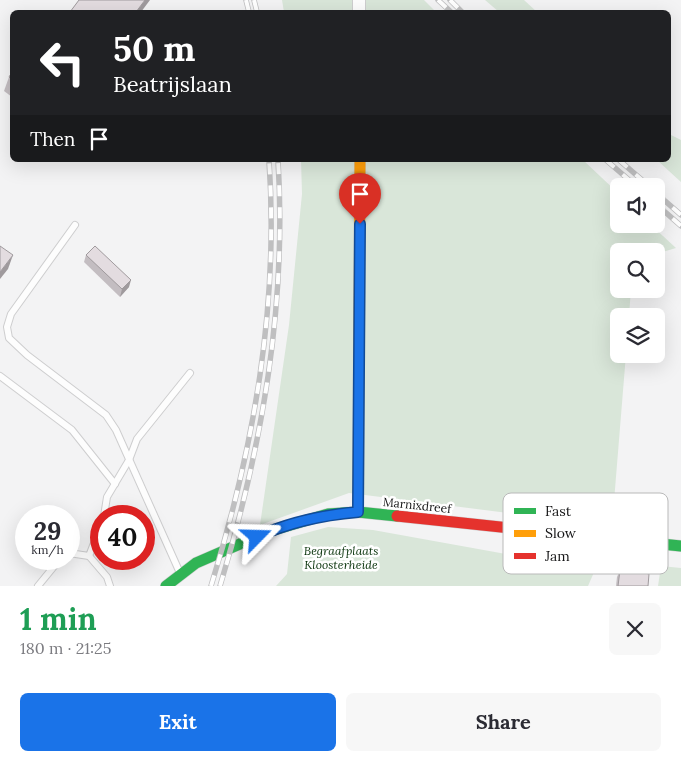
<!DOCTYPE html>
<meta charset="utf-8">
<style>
:root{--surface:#fff;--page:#f7f7f7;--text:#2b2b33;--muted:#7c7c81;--accent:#1a73e8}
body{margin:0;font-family:Lora,serif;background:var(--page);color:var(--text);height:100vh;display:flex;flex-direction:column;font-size:19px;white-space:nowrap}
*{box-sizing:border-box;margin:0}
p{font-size:16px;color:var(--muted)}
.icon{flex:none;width:28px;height:28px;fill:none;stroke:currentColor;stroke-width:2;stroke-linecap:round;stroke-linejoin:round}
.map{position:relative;height:586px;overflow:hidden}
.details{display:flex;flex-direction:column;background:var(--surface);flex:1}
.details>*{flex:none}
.banner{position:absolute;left:10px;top:10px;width:661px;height:152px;border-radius:8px;box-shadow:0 5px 20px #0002;background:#202124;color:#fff;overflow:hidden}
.buttons{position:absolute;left:610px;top:178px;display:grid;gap:10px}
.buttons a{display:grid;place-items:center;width:55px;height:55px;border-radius:8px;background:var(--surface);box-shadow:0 5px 20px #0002;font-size:25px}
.speed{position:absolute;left:15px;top:505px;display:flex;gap:10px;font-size:25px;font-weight:700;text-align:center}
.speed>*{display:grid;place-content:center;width:65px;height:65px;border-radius:50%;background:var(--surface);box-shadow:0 5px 20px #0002;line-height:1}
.speed small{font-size:12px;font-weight:400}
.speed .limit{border:8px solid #d22;background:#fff;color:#111}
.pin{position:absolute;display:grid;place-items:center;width:42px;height:42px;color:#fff;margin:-51px -21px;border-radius:50% 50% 50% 0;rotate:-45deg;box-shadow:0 0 5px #0007}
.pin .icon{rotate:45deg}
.me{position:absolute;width:55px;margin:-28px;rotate:68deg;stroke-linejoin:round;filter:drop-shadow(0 0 4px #0008)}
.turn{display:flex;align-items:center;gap:18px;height:105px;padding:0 20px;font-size:22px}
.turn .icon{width:65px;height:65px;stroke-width:2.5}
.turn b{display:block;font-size:35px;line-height:42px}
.then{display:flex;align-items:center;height:48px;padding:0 20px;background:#0003;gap:10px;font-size:19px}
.round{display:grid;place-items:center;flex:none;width:52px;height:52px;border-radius:8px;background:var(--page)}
.head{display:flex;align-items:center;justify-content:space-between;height:85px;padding:0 20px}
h1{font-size:30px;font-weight:700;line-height:38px;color:#1e9e55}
.cta{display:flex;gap:10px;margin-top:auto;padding:10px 20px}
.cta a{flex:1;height:58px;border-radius:8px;background:var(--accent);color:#fff;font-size:20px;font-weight:700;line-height:58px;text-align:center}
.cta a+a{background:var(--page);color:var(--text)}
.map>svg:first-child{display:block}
.green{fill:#d9e6d9}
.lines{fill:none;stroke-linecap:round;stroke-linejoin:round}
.lane-casing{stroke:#cececf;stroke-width:8}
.street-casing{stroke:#cececf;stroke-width:14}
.fast-casing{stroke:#cececf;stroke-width:12}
.slow-casing{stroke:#cececf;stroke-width:12}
.jam-casing{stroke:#cececf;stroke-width:12}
.lane{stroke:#fdfdfd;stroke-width:6}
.street{stroke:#fdfdfd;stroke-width:12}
.fast{stroke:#30b455;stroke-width:11}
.slow{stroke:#ff9f0a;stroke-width:11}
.jam{stroke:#e5322d;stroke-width:11}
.rail-casing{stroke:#bfbfc0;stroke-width:5.5}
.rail{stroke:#fff;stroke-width:4;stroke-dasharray:11;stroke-linecap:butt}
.wall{fill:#c3bdc1}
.shaded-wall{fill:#9f9a9d}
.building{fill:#e3dce0;stroke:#9f9a9d}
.route-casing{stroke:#114b97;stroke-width:12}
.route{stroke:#1a73e8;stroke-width:9}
.labels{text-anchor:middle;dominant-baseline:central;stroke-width:5;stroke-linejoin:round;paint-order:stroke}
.street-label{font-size:12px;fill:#151516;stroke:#fff}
.park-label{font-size:12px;font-style:italic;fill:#09330b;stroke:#fff}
.key{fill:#fff;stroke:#b9b9b9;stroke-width:1}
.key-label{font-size:14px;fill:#151516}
</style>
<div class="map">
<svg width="681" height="586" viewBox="0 0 681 586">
<rect width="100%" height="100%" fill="#f3f3f4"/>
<g class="green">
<polygon points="282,0 424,0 436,12 284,12"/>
<polygon points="485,0 524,0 537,12 499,12"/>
<polygon points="669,134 681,140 681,182 657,160 669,160"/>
<polygon points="301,160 583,160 619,194 619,224 650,224 676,248 656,254 656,251 619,251 619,289 631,289 629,316 619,316 619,354 626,354 612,526 349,493 260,525 289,325 302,194"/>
<polygon points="328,527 373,530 595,570 588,586 276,586 287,574 291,537"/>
<polygon points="661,566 681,568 681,586 658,586"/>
</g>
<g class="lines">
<g class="lane-casing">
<g id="lane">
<polyline points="75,225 11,314 7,327 9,338 27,355 106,415 116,430 180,573"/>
<polyline points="0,376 72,430 115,484"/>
<polyline points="104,516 107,497 129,460 137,439 190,373"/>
<polyline points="69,553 89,556 107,577 110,586"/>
<polyline points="89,556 101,525"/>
<polyline points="38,586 60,559"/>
</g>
</g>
<g class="street-casing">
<polyline id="street" points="359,0 359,12"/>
</g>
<g class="fast-casing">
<g id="fast">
<polyline points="584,536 681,546"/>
<polyline points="166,586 196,563 270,531 328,514 358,512 397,516"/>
</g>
</g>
<g class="slow-casing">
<polyline id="slow" points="358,512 360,160"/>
</g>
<g class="jam-casing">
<polyline id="jam" points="397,516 584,536"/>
</g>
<use href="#lane" class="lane"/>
<use href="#street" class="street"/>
<use href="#fast" class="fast"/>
<use href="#slow" class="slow"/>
<use href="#jam" class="jam"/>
<g class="rail-casing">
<g id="rail">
<polyline points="246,0 249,12"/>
<polyline points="254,0 257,12"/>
<polyline points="438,0 451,12"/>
<polyline points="450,0 462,12"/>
<polyline points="606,160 636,186"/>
<polyline points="619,160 649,186"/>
<polyline points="656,193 681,215"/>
<polyline points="656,204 681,226"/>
<path d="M 211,586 C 254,447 279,306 269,160"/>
<path d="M 220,586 C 262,447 287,306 278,160"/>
</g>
</g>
<use href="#rail" class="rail"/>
</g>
<g class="wall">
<polygon points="12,72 12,97 4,91 9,77"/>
<polygon points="86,255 129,287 120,297 84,262"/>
<polygon points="620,570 648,586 616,586 617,577"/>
</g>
<g class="shaded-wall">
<polygon points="145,0 150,0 141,12 136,12"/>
<polygon points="13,255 8,269 0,279 0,272"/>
<polygon points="131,280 129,287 120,297 122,289"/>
</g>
<g class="building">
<polygon points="79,0 145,0 136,12 70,12"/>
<polygon points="12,72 12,80 9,77"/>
<polygon points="0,246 13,255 0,272"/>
<polygon points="95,246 131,280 122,289 86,255"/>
<polygon points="628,569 649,574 648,586 618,586 620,570 627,571"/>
</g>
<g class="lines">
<g class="route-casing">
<path id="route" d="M 257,537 C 289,522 323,515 358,512 L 360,224"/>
</g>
<use href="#route" class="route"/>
</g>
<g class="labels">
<g class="street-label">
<text transform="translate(417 505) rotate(6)">Marnixdreef</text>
</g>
<g class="park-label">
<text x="341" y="550">Begraafplaats<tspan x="341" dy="14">Kloosterheide</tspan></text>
</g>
</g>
<rect x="503" y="493" width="165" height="81" rx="8" class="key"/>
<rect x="514" y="508" width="22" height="6" fill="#30b455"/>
<rect x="514" y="530" width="22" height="7" fill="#ff9f0a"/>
<rect x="514" y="553" width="22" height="6" fill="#e5322d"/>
<g class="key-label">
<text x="545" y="516">Fast</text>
<text x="545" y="538">Slow</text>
<text x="545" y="561">Jam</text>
</g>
</svg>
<div class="buttons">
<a><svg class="icon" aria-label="sound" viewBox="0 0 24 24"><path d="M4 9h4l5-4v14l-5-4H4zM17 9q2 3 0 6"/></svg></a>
<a><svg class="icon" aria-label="search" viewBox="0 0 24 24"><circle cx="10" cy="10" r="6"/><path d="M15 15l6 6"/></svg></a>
<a><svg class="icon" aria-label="layers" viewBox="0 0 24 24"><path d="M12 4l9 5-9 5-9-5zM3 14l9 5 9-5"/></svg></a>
</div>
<div class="speed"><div>29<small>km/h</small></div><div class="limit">40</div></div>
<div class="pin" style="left:360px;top:224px;background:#d93025"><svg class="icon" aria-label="arrive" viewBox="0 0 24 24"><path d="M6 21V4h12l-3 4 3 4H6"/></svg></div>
<svg class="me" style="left:257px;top:537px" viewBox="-20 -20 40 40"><path d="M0-17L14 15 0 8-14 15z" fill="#1a73e8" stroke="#fff" stroke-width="4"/></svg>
<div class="banner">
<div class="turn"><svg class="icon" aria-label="left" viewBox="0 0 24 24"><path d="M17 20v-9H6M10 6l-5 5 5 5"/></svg><div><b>50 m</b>Beatrijslaan</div></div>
<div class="then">Then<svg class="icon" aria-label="arrive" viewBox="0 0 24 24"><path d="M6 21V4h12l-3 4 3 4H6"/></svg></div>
</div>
</div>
<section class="details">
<div class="head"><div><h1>1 min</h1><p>180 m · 21:25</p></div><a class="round"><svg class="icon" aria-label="close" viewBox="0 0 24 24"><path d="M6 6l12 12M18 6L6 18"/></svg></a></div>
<div class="cta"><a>Exit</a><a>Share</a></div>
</section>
